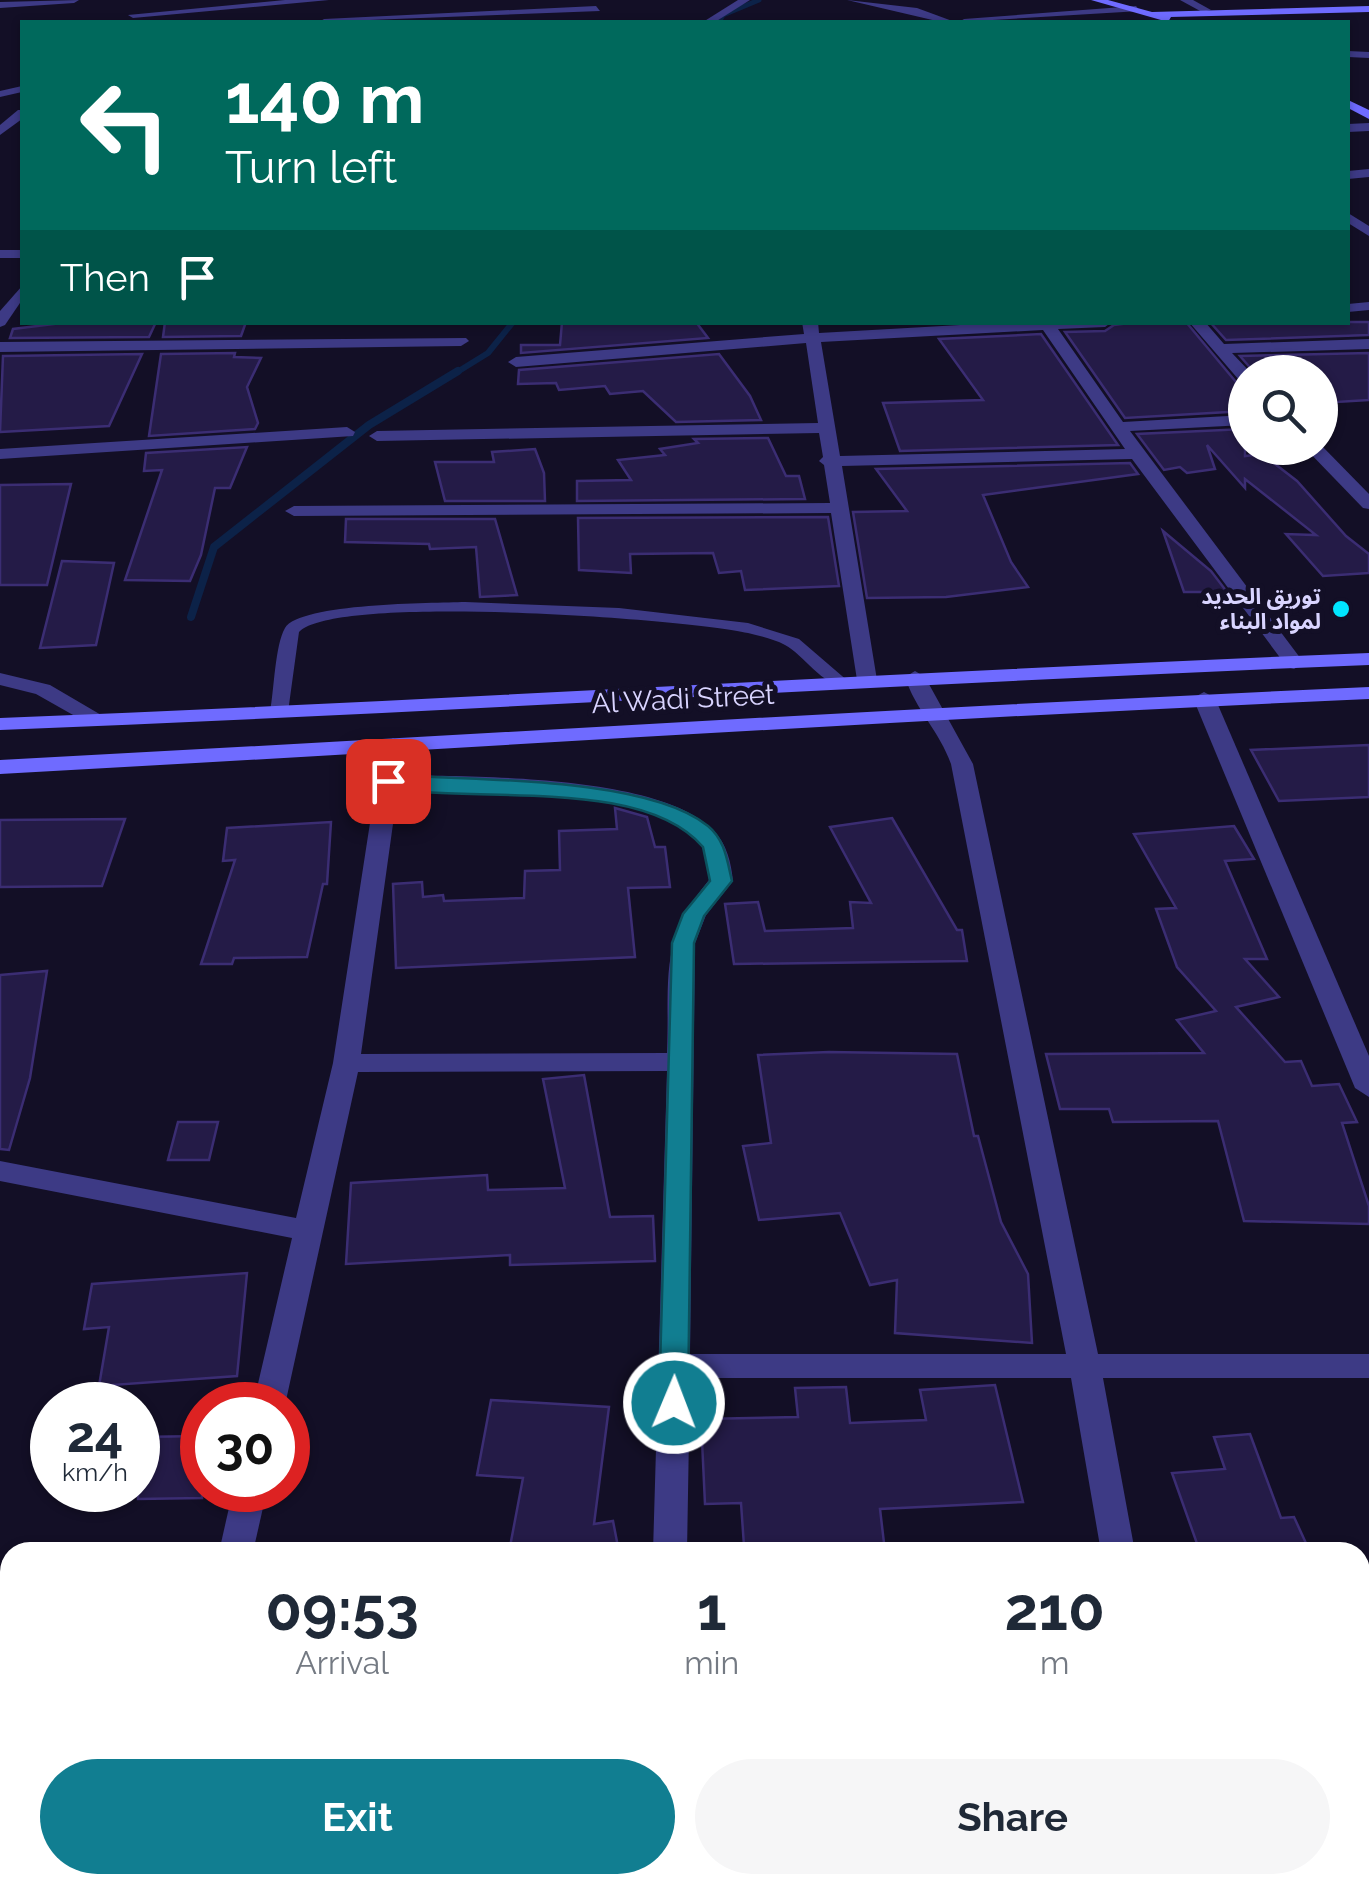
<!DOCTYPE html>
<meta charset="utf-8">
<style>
:root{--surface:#fff;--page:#f6f6f7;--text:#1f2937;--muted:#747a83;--accent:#117e91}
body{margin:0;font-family:Raleway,"Noto Sans Arabic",sans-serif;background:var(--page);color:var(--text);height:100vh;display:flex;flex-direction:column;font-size:38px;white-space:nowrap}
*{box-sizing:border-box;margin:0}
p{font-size:32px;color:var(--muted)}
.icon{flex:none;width:55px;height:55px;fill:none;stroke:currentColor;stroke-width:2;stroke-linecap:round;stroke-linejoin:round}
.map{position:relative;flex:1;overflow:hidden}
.panel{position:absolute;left:0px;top:1542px;width:1370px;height:352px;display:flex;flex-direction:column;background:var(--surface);border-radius:30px 30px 0 0;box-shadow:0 2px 8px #0004}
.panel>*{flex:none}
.top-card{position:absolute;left:20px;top:20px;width:1330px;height:305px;border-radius:0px;box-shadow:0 2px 8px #0004;background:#00695c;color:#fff;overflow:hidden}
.buttons{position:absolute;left:1228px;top:355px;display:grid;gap:20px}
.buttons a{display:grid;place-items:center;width:110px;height:110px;border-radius:50%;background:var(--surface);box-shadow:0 2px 8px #0004;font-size:50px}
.speed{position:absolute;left:30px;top:1382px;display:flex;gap:20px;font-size:50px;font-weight:700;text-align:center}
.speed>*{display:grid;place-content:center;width:130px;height:130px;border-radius:50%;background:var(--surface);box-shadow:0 2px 8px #0004;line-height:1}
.speed small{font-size:25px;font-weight:400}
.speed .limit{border:15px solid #d22;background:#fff;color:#111}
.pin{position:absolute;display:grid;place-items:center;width:85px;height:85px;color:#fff;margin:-42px;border-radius:20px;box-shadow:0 5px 15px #0006}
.me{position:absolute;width:110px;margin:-55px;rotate:1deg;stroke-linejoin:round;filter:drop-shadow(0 0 8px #0008)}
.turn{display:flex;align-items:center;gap:35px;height:210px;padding:0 40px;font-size:45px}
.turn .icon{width:130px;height:130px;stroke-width:2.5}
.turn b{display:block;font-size:70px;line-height:85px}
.then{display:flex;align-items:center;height:95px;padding:0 40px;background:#0003;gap:20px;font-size:38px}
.eta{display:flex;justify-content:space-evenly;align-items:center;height:170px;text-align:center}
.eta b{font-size:60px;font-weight:700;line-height:70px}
.action{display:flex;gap:20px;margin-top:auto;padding:20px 40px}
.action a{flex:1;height:115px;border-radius:60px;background:var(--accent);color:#fff;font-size:40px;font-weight:700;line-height:115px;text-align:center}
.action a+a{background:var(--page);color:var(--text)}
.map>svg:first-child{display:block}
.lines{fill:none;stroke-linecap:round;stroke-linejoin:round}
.stream-far2{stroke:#0c2248;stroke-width:5}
.stream-far1{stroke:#0c2248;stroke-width:6}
.stream{stroke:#0c2248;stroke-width:8}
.building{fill:#241b47;stroke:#3b2d73;stroke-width:2.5}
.lane{fill:#3d3a85;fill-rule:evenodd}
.street{fill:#3d3a85;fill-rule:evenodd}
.secondary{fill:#6f6bff;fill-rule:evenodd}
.route{fill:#117e91;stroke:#0b525e;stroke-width:2.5}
.poi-dot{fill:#00e5ff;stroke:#130f26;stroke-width:4}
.labels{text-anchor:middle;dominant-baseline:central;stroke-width:10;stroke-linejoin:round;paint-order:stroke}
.far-poi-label{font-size:22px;font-weight:bold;fill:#d9d4ff;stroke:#130f26;text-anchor:end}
.street-label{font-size:28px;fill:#d9d4ff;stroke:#130f26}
</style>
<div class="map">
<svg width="1369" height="1894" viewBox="0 0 1369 1894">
<rect width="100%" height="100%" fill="#130f26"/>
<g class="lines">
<polyline class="stream-far2" points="719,22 723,15 759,0"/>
<polyline class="stream-far1" points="454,374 488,353 513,322"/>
<polyline class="stream" points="191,617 214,547 369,425 458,371"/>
</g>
<g class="building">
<polygon points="70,322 156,322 149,337 10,338 13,329"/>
<polygon points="165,322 246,322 241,336 163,337"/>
<polygon points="562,322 696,322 708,338 521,353 521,345 560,345"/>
<polygon points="1137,322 1186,322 1236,382 1245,385 1245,411 1125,418 1065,332 1105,331 1114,325"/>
<polygon points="1210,322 1369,322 1369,335 1226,340"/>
<polygon points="1041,334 1118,445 900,451 883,403 983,400 939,339"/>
<polygon points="235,353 234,357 261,358 247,387 258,423 255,429 149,436 161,354"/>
<polygon points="1369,353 1369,400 1320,403 1320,372 1254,372 1240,356"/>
<polygon points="142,354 109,426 0,432 3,356"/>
<polygon points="719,354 750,396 761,420 676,422 643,391 610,394 605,386 559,390 556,383 518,384 519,370"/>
<polygon points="1245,429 1245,456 1262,454 1297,481 1346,536 1369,554 1369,573 1323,576 1286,534 1316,535 1245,479 1245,488 1207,445 1215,469 1187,473 1180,467 1164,470 1137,434"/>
<polygon points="768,438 786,476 799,476 805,499 577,501 577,481 631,480 618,460 665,455 660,449 698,443 694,439"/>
<polygon points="247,447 230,488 215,488 201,555 190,581 125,580 162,470 144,471 146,453"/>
<polygon points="535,449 544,473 545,501 445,501 435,462 494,462 492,452"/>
<polygon points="1130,463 1138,474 983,495 1011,562 1028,587 946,597 867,598 853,512 907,511 876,469"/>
<polygon points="71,484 47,585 0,585 0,485"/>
<polygon points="828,517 839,586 745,590 741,571 719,573 713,553 630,554 631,573 579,570 578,518"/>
<polygon points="346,519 495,519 517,595 480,597 476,547 430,549 429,544 345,542"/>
<polygon points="1163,531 1211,571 1227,592 1184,592"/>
<polygon points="62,561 114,563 96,645 40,648"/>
<polygon points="1369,745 1369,797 1279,801 1251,750"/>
<polygon points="615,808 647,817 655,847 665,847 670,887 628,888 635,957 396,968 393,884 422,882 423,897 443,895 444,901 524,898 525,871 560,870 559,831 617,829"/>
<polygon points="892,818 957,930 962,930 967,961 734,964 725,904 758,902 765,931 853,928 850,902 871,903 830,827"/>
<polygon points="125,819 102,886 0,887 0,820"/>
<polygon points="331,822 327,884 323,884 307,957 234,958 232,964 201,964 235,860 223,861 227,828"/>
<polygon points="1234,826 1254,859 1225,861 1267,959 1245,959 1279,997 1236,1007 1285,1062 1301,1061 1312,1086 1339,1084 1357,1122 1342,1123 1369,1206 1369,1224 1244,1221 1218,1121 1113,1122 1109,1109 1060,1109 1046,1054 1204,1053 1177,1020 1216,1011 1177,967 1156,909 1176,908 1134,834"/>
<polygon points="47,971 30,1078 9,1150 0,1149 0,975"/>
<polygon points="829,1052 957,1054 974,1136 978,1136 1001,1222 1028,1274 1032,1343 895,1333 897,1280 870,1285 840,1213 759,1220 743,1146 771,1143 758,1055"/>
<polygon points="584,1075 610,1217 653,1216 655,1261 510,1265 510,1255 346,1264 351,1183 487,1175 488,1190 565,1188 543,1079"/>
<polygon points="178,1122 218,1122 209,1160 168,1160"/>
<polygon points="247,1273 237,1376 99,1386 109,1327 84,1329 92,1284"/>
<polygon points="995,1385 1023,1502 880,1509 884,1543 744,1546 741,1503 705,1504 701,1419 798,1417 795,1388 846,1387 850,1423 926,1420 920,1390"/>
<polygon points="491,1400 609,1407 594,1524 613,1521 619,1552 509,1552 523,1478 477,1475"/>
<polygon points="1250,1434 1281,1518 1294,1517 1310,1552 1200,1552 1172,1473 1225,1469 1214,1437"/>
<polygon points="202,1436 202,1498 138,1499 138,1437"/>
</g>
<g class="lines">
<path class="lane" d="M 465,602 L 619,608 L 748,623 L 799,639 L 849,682 L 847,686 C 825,689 804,655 785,645 C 774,639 760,636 748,633 C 687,619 336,593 299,632 L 288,712 L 279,717 L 270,712 C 274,691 275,645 285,628 C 300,603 433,603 465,602 Z"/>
<g class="street">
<polygon points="79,0 74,3 0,8 0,2"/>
<polygon points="285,0 329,0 133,18 128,15"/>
<polygon points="738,0 750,0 715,22 703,22"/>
<polygon points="847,0 917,8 955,22 941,22"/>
<polygon points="1180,0 1193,0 1211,10 1202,12"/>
<polygon points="596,6 600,11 319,22 324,19"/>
<polygon points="1136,6 1140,11 959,22 964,19"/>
<polygon points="1348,51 1369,52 1369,58 1348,57"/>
<polygon points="22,86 22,92 0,97 0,91"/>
<polygon points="18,110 22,110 22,119 0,135 0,125"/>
<polygon points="1369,123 1369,131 1348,132 1348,124"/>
<polygon points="1369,169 1369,177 1348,179 1348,171"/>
<polygon points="1348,213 1369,226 1369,236 1348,223"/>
<rect x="0" y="250" width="22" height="8"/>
<polygon points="22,286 22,300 5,325 0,327 0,311"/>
<polygon points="1369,302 1369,310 1348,312 1348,304"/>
<path d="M 802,322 L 818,322 L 819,333 L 1013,322 L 1112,322 L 1105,327 L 1058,329 L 1123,422 L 1245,415 L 1245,425 L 1130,431 L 1304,663 L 1294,669 L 1287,667 L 1132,459 L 842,466 L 877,680 L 867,686 L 857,680 L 831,513 L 294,516 L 285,511 L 294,506 L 830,503 L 824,465 L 819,461 L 823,457 L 819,433 L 377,441 L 369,436 L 377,431 L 818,423 L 806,343 L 516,367 L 508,362 L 516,357 L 804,334 ZM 1043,330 L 1125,449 L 840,456 L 821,342 Z"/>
<polygon points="1189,322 1205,322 1224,344 1369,339 1369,349 1232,353 1250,372 1245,372 1245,382 1239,380"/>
<polygon points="466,338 469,341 461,346 0,352 0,342"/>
<polygon points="347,427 355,432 353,436 0,459 0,449"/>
<polygon points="1320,444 1369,494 1369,509 1363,508 1305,448"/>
<path d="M 915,671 L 925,677 L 973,764 L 1098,1354 L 1369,1354 L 1369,1378 L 1103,1378 L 1135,1552 L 1101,1552 L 1071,1378 L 690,1378 L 687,1552 L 653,1552 L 667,1071 L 358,1072 L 285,1405 L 253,1405 L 292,1238 L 0,1181 L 0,1161 L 296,1218 L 333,1063 L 382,745 L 393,738 L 404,745 L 400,775 C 476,777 660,774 714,831 C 727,845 731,862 733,881 L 706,915 L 695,943 L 690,1354 L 1066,1354 L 951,764 C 940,732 915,709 905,677 ZM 398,788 C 464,790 658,787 699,843 C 707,853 708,868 709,880 C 658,942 670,977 667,1053 L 361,1054 Z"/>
<polygon points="0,673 50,685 108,719 97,725 89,724 36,694 0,685"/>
<polygon points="1204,692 1215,698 1369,1056 1369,1097 1355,1088 1193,698"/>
<polygon points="233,1490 267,1490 253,1552 219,1552"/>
<polygon points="0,1854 10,1854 10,1885 24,1886 0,1892"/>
<polygon points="1360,1863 1369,1863 1369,1894 1345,1894 1341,1885 1360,1885"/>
<polygon points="149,1885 189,1885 187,1894 147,1894"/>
<rect x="643" y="1885" width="40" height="9"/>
<polygon points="1157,1885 1197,1885 1198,1894 1158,1894"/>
</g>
<g class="secondary">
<polygon points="1091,0 1108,0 1152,12 1369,6 1369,12 1171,17 1168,22"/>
<polygon points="1348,100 1369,110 1369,119 1348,108"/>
<path d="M 1369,653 L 1369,665 C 912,683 457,712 0,730 L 0,718 C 457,700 912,671 1369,653 Z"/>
<path d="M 1369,687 L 1369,699 C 912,719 456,749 0,774 L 0,760 C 456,736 912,707 1369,687 Z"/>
</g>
</g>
<path class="route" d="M 388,775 C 468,780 646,776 708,826 C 725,840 727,860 732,881 L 704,916 L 694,943 L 688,1403 L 684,1411 L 663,1411 L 659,1403 L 672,943 L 683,914 L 710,881 L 703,847 C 641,774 468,806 381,786 L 378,781 Z"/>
<circle class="poi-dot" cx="1341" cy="609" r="10"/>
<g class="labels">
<g class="far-poi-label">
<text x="1321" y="596">توريق الحديد<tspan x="1321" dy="25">لمواد البناء</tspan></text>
</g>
<g class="street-label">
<text transform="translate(683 699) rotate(-3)">Al Wadi Street</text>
</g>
</g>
</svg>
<div class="buttons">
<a><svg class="icon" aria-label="search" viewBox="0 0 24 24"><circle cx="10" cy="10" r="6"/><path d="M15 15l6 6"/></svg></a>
</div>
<div class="speed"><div>24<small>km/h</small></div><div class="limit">30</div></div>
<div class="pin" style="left:388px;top:781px;background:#d93025"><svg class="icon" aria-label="arrive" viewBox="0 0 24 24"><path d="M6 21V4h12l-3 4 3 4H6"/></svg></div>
<svg class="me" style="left:674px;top:1403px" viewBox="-20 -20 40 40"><circle r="17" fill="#117e91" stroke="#fff" stroke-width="3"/><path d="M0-11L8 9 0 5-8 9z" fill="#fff"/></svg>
<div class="top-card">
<div class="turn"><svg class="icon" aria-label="left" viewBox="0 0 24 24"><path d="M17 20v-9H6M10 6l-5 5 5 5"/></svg><div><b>140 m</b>Turn left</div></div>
<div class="then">Then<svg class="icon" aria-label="arrive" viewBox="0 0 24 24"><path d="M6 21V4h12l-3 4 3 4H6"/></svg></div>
</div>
<section class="panel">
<div class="eta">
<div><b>09:53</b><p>Arrival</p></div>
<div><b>1</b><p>min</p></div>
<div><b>210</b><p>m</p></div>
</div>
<div class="action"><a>Exit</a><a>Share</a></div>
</section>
</div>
